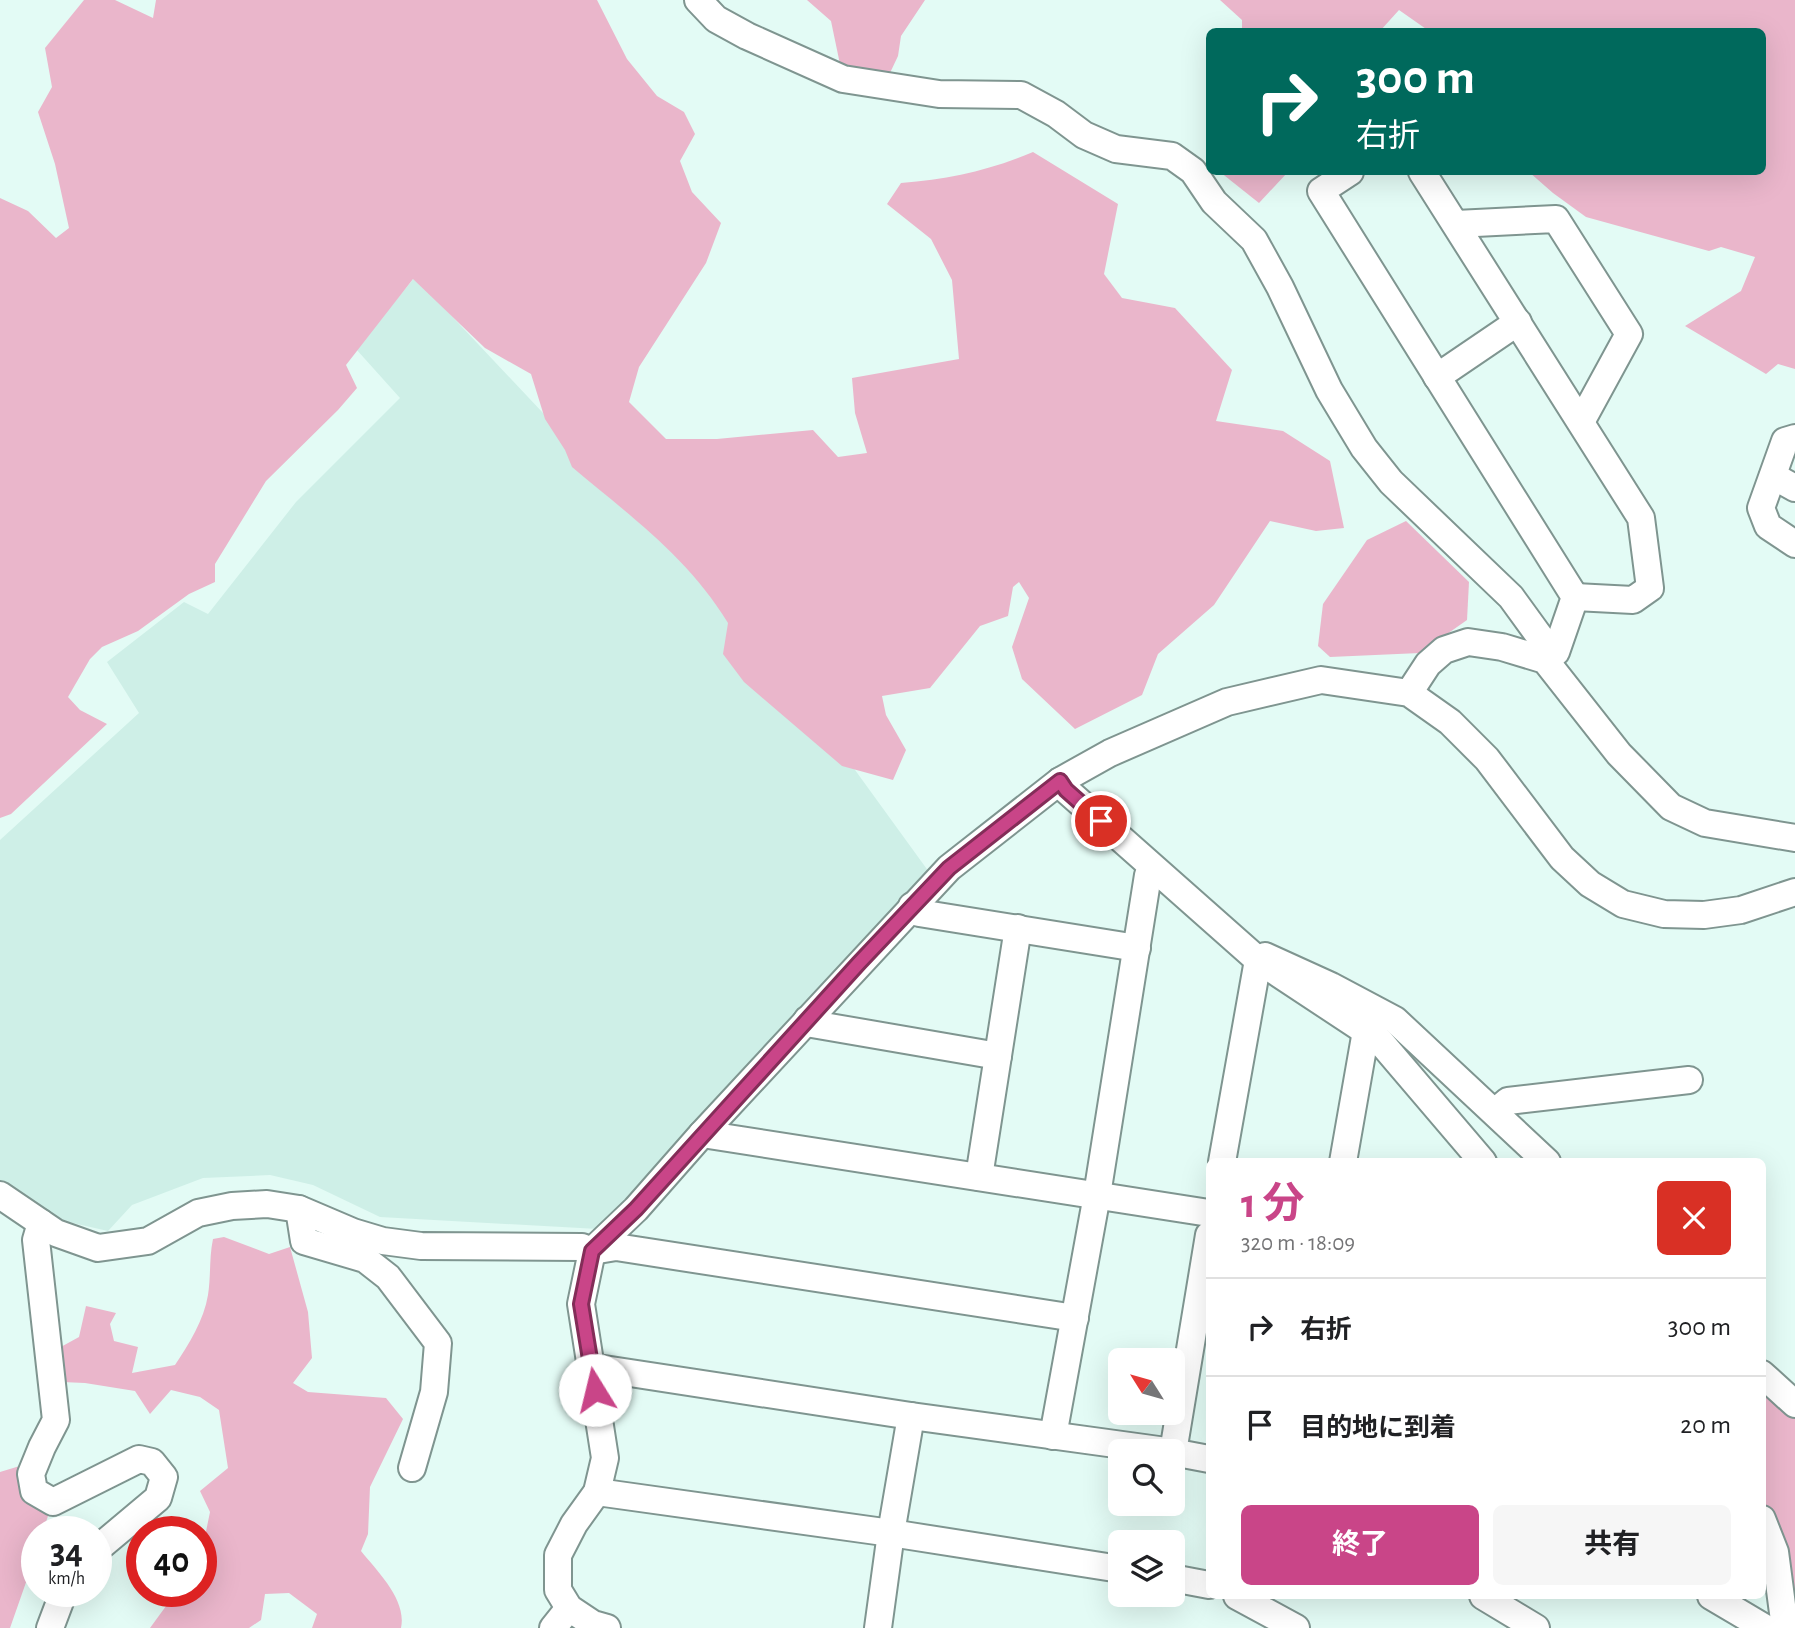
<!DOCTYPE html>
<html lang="ja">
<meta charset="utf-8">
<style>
:root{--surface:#fff;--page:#f6f6f6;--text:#202124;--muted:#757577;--line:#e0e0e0;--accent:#c94588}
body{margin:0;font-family:"Alegreya Sans","Noto Sans JP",sans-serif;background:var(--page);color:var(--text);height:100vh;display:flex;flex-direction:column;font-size:26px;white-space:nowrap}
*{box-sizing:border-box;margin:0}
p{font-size:23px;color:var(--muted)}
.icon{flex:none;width:38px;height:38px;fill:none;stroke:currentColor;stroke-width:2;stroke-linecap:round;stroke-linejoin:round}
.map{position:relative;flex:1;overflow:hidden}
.panel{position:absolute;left:1206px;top:1158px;width:560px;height:441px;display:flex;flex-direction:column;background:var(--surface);border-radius:10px;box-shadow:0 7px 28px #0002}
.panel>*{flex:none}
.top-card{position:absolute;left:1206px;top:28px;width:560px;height:147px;border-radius:10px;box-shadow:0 7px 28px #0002;background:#00695c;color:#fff;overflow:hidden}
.needle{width:46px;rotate:307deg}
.tools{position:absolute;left:1108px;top:1348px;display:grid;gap:14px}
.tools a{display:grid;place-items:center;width:77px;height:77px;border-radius:10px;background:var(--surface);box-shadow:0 7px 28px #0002;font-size:35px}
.speed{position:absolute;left:21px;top:1516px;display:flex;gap:14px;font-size:35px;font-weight:700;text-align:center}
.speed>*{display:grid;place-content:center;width:91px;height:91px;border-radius:50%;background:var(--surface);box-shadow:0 7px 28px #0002;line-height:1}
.speed small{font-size:18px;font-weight:400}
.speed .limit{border:10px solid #d22;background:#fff;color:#111}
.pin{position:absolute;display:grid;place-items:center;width:60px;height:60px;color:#fff;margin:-30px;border:4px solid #fff;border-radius:50%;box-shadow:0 2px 7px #0007}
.me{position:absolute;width:77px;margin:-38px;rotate:351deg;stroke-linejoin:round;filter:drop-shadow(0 0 5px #0008)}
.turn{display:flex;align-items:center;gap:24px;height:147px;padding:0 35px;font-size:32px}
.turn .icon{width:91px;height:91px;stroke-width:2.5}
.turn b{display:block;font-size:49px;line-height:60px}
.round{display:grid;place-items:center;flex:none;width:74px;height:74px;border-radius:10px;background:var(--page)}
.head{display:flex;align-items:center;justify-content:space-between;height:119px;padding:0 35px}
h1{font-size:42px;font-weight:700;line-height:52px;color:var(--accent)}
.button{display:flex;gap:14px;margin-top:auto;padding:14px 35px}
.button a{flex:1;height:80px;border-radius:10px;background:var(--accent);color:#fff;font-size:28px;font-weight:700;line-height:80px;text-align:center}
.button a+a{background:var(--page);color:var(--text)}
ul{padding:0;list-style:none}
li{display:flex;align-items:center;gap:21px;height:98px;padding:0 35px;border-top:2px solid var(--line)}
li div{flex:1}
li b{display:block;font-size:26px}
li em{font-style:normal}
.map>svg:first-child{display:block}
.built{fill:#ceefe7}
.green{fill:#eab6cb}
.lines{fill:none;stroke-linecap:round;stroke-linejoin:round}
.minor-casing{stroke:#7f9590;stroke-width:30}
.minor{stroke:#fff;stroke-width:26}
.route-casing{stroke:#832d58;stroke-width:18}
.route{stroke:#c94588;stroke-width:12}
</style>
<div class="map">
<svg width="1795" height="1628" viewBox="0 0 1795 1628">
<rect width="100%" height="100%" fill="#e3fbf5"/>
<polygon class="built" points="415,277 702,582 842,752 929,872 598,1229 380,1217 313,1185 270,1175 203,1178 132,1205 108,1231 55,1219 0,1180 0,840 139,713 107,662 184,602 208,614 296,502 400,398 356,349"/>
<g class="green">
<path d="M 84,0 L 115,0 L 153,18 L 156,0 L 597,0 L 627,59 L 657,96 L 684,112 L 695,134 L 680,161 L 692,192 L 721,223 L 706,263 L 639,367 L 629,402 L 666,439 L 717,439 L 813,430 L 838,457 L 867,453 L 855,413 L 852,378 L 959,359 L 952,280 L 931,239 L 887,204 L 901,183 C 949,179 988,171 1033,152 L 1118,204 L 1104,274 L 1122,298 L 1175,308 L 1232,370 L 1216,421 L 1283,431 L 1330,461 L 1344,528 L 1316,531 L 1270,521 L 1214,605 L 1158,654 L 1142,695 L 1075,729 L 1022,679 L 1012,647 L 1029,598 L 1019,582 L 1013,587 L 1008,616 L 980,626 L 930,688 L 882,696 L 886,715 L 906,750 L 893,780 L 842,766 L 744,682 L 723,654 L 728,623 C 688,557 630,516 572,467 L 565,450 L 545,419 L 531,374 L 485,348 L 413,279 L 346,365 L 357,388 L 338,410 L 266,481 L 215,564 L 215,582 L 189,594 L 138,631 L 102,647 L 90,659 L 68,697 L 80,710 L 107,724 L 11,814 L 0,818 L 0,198 L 28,211 L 56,238 L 69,228 L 55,164 L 38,112 L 52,87 L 45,48 Z"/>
<polygon points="807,0 925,0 901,36 898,56 889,75 841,69 831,21"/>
<polygon points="1220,0 1795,0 1795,369 1778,364 1766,374 1685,326 1741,291 1755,257 1721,247 1709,251 1586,217 1553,193 1529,172 1762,172 1762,32 1429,31 1399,10 1380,31 1242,31 1242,20"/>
<polygon points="1220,172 1288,172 1259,203"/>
<polygon points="1406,521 1469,582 1467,620 1420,653 1330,657 1318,646 1323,604 1367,540"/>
<path d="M 224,1237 L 269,1254 L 290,1247 L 308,1312 L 312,1358 L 293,1383 L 308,1392 L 386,1398 L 403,1419 L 370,1487 L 368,1534 L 361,1551 C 378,1572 407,1600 401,1628 L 312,1628 L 317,1614 L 289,1593 L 265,1594 L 261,1620 L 249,1628 L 150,1628 L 177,1591 L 201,1591 L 201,1556 L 210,1512 L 200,1491 L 228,1468 L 219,1410 L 200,1397 L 171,1390 L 150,1414 L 135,1391 L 85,1383 L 62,1382 L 59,1348 L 79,1337 L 86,1306 L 116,1313 L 110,1324 L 114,1341 L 138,1347 L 132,1373 L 175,1365 C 189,1344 204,1320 208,1295 C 211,1276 209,1258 213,1239 Z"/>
<polygon points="1762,1384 1795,1414 1795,1594 1783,1535 1762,1499"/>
<polygon points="23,1465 23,1487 32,1506 49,1513 43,1531 37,1531 37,1551 10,1628 0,1628 0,1472"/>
</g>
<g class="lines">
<g class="minor-casing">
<g id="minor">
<polyline points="698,0 716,19 747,36 843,79 939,94 1021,95 1056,114 1084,135 1116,149 1172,156 1193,171 1214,202 1254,240 1280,287 1329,390 1364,448 1391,482 1511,597 1548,648 1545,660"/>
<polyline points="1350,172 1321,191 1575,597 1556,652 1545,660"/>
<polyline points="1422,172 1641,518 1650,588 1633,600 1575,597"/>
<polyline points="1456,224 1556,219 1629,334 1581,422"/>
<polyline points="1437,377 1518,322"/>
<polyline points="1795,438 1785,441 1761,508 1768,526 1795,544"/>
<polyline points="1773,476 1795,488"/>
<polyline points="1409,693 1428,664 1444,650 1468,642 1502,647 1545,660 1619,754 1671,807 1705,823 1795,838"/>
<polyline points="1060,781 1066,790 1258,960 1379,1040 1483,1162"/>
<polyline points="912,906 919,913 1137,948"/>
<polyline points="807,1020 812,1024 998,1056"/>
<polyline points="1495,1112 1508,1101 1689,1080"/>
<polyline points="702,1134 1209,1213"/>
<polyline points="1222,1162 1258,960 1265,956 1331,986 1395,1020 1547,1162"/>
<polyline points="1343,1162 1366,1031"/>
<polyline points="979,1177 1018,928"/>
<polyline points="0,1195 56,1233 98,1248 148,1241 198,1213 232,1206 267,1204 299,1209 353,1232 383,1241 421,1246 582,1247 592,1251 616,1247 1075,1318"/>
<polyline points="299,1209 304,1241 365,1259 388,1277 438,1343 434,1392 412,1468"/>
<polyline points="41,1223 36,1240 56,1420 42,1447 31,1474 34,1491 53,1502 139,1459 152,1462 164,1477 158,1498 96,1550"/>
<polyline points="591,1367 911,1416 1166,1451"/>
<polyline points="1762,1374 1795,1404"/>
<polyline points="1053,1436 1097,1195 1148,875 1153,868"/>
<polyline points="1172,1452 1209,1459"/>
<polyline points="1173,1452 1209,1235"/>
<polyline points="597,1492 891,1533 1120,1569"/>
<polyline points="1762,1519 1775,1552 1785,1628"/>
<polyline points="1172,1578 1209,1585"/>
<polyline points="1237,1596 1296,1628"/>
<polyline points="1483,1596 1536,1628"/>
<polyline points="1711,1596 1765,1628"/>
<polyline points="50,1628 64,1591"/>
<polyline points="553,1628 569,1608"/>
<polyline points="607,1628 593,1624 569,1608 558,1590 558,1555 574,1524 597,1492 605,1458 581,1304 592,1251 636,1209 702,1134 949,868 1060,781 1110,753 1227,702 1321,680 1409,693 1450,722 1487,759 1562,858 1590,884 1623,904 1664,914 1704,915 1741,910 1795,892"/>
<polyline points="878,1628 891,1533 911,1416"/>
</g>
</g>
<use href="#minor" class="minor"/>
</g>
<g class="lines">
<g class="route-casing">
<polyline id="route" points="595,1390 581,1304 592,1251 636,1209 859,963 949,868 1060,781 1066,790 1101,821"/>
</g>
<use href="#route" class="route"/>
</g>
</svg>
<div class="tools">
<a><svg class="needle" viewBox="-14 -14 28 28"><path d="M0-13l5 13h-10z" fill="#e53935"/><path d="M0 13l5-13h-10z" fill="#757577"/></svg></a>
<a><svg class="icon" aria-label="search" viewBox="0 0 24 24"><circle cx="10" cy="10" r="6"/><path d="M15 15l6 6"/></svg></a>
<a><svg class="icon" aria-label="layers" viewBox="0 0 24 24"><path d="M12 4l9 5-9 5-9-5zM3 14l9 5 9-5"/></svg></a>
</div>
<div class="speed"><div>34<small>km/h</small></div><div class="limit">40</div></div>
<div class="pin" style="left:1101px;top:821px;background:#d93025"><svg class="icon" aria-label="arrive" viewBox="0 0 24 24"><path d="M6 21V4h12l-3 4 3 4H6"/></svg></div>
<svg class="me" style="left:595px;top:1390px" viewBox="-20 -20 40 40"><circle r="19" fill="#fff"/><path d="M0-13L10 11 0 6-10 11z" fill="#c94588"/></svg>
<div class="top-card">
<div class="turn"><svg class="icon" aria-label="right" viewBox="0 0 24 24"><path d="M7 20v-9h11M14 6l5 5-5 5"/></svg><div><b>300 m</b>右折</div></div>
</div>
<section class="panel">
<div class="head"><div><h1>1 分</h1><p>320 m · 18:09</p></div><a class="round" style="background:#d93025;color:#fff"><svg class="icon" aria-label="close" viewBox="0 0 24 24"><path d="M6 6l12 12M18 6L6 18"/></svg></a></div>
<ul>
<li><svg class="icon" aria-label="right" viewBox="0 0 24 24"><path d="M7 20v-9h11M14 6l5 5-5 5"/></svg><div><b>右折</b></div><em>300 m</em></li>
<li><svg class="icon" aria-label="arrive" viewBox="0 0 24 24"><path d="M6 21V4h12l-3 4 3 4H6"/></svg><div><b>目的地に到着</b></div><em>20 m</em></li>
</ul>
<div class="button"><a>終了</a><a>共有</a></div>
</section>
</div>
